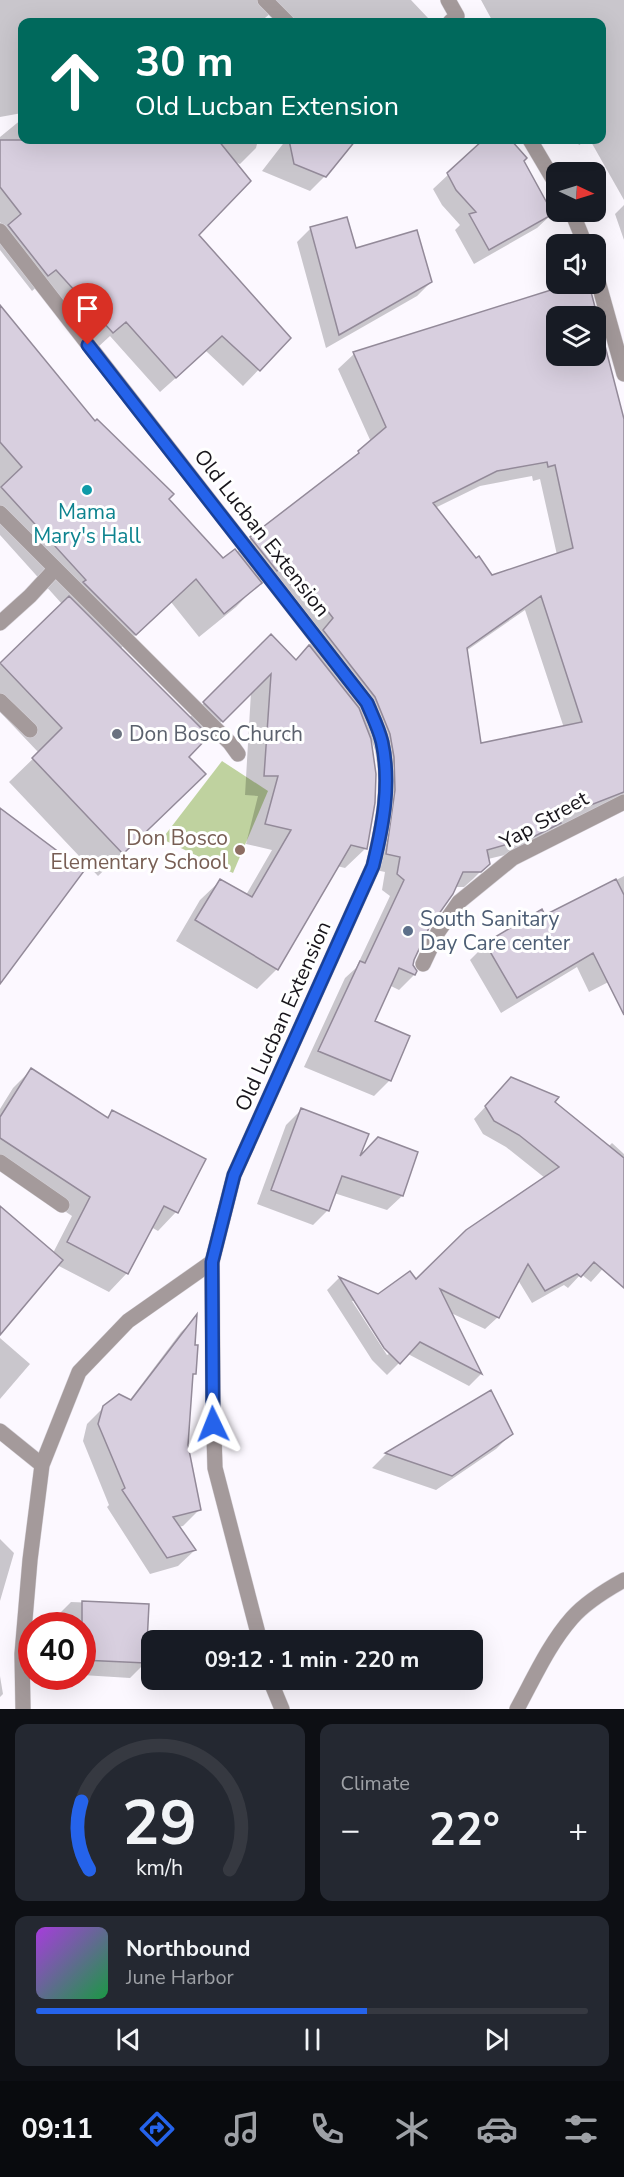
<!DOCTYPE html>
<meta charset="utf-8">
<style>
body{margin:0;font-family:"Nunito Sans",sans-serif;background:#242831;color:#f1f3f6;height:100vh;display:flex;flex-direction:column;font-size:22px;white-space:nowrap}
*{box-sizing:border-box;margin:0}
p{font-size:20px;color:#9ea1a6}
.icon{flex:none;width:33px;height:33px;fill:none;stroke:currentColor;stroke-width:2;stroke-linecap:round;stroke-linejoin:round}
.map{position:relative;height:1709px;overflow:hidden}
.details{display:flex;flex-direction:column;gap:15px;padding:15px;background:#0d0f14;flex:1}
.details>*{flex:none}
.hud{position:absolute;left:18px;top:18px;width:588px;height:126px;border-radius:12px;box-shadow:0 6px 24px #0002;background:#00695c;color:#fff;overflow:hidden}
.needle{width:39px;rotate:94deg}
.tools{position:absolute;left:546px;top:162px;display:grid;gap:12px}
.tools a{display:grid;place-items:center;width:60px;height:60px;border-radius:12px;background:#171b24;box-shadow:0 6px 24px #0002;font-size:30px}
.speed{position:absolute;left:18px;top:1612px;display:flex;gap:12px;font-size:30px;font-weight:700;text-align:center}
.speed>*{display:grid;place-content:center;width:78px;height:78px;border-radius:50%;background:#171b24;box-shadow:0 6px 24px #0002;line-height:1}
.speed .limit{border:9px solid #d22;background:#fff;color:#111}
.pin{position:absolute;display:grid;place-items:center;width:51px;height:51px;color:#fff;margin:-62px -26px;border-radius:50% 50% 50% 0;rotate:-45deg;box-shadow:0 0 6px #0007}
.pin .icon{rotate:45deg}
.me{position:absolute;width:66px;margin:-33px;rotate:358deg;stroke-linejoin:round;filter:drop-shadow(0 0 4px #0008)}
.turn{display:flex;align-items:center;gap:21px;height:126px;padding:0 18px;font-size:27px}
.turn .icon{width:78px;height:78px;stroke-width:2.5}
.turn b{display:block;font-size:42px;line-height:51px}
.big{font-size:45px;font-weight:700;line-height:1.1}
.details .tile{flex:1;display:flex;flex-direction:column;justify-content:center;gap:9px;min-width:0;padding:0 21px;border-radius:12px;background:#242831}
.details .dial{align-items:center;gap:0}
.dial svg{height:156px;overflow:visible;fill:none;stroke:#363941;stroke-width:7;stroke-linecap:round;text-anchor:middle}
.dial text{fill:#f1f3f6;stroke:none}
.song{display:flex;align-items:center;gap:18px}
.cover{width:72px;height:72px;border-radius:9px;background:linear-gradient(135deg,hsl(280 70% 55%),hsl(140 70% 35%))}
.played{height:6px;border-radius:3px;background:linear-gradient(90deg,#2563eb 60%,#363941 60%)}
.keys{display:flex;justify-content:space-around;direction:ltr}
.heat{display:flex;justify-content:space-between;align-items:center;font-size:33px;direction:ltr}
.details .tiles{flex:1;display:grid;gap:15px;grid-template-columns:1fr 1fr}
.tile:last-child{grid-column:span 2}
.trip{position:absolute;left:141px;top:1630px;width:342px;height:60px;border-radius:12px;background:#171b24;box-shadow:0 6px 24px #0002;font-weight:700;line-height:60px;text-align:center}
.tab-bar{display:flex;height:96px;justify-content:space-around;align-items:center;background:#090b0e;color:#9ea1a6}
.tab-bar .icon{width:42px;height:42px}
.tab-bar .current{color:#2563eb}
.tab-bar b{font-size:27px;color:#f1f3f6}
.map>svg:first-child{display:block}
.green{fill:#bfd29f}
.shadow{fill:#0003;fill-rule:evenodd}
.building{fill:#d8cfdf;stroke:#938a99;stroke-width:1.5;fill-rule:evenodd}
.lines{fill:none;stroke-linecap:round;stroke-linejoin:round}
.service-casing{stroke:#d8d4db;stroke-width:16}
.minor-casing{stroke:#d8d4db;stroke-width:16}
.tertiary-casing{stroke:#d8d4db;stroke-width:16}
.service{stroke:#a49a9b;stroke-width:15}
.minor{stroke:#a49a9b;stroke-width:15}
.tertiary{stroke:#a49a9b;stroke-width:15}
.route-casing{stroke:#184099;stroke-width:15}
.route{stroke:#2563eb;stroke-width:10}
.culture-dot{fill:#0f9aa8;stroke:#fff;stroke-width:2}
.worship-dot{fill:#6b7280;stroke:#fff;stroke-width:2}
.education-dot{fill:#8d6e63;stroke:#fff;stroke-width:2}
.service-dot{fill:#5c6f8a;stroke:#fff;stroke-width:2}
.labels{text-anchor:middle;stroke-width:6;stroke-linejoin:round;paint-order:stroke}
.culture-label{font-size:21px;fill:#0d838f;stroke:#fff}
.street-label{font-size:21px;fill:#18151b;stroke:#fff}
.worship-label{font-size:21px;fill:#5b616d;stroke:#fff;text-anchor:start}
.education-label{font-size:21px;fill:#785e54;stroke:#fff;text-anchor:end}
.service-label{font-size:21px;fill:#4e5e75;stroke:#fff;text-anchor:start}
</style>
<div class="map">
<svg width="624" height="1709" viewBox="0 0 624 1709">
<rect width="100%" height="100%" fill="#fcf8ff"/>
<path class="green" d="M 222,761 L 268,791 L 233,873 L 162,839 Z"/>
<path class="shadow" d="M 0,0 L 411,0 L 428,18 L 424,22 L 289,22 L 276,9 L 260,22 L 22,22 L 22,113 L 0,117 Z
M 481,0 L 624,0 L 624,200 L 590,140 L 602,140 L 602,22 L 493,22 Z
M 22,119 L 22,140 L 258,140 L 256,148 L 240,164 L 233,161 L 197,235 L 289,338 L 243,386 L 206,351 L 160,392 L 110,336 L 97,348 L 40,284 L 32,291 L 0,250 L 0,234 L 5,229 L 0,222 L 0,137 Z
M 286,140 L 354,140 L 325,176 L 310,191 L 262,171 Z
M 485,140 L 509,140 L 525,158 L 522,161 L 552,214 L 537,228 L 474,264 L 455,230 L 460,225 L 442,205 L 433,189 Z
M 576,140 L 588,140 L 579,145 Z
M 624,205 L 624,240 L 615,214 Z
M 311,228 L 355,250 L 431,282 L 417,296 L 326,348 L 297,242 Z
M 575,284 L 586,284 L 595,316 L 556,316 L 556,356 L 596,356 L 596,319 L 624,425 L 624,804 L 554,828 L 544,838 L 517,852 L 488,859 L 489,863 L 473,879 L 464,887 L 455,887 L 428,927 L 413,959 L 412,966 L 415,971 L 414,975 L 399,990 L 389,985 L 373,1022 L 408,1036 L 390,1080 L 374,1096 L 304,1067 L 345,978 L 356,968 L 390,896 L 382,890 L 385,872 L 371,869 L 381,789 L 375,750 L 371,739 L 366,848 L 345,868 L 337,866 L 277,969 L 257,989 L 176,941 L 200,900 L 221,880 L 246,895 L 272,850 L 246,844 L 258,796 L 245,795 L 251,692 L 187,757 L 180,798 L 98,876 L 9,782 L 39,753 L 0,712 L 0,664 L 62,604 L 0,535 L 0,307 L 95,423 L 223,560 L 236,553 L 251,538 L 348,464 L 371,442 L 338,369 L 354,354 ZM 532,476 L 533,481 L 540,479 L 557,555 L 492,577 L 435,508 L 480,486 ZM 273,575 L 318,635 L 295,661 L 271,636 L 189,718 L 120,649 L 171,602 L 199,637 L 236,607 L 259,583 L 261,585 ZM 525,610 L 564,728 L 480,745 L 466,651 Z
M 624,876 L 624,974 L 589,992 L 577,967 L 501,1013 L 470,960 L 486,944 L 545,917 Z
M 31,1070 L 106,1118 L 112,1112 L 204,1160 L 176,1212 L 158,1231 L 151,1227 L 127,1273 L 109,1292 L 57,1265 L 0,1333 L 0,1208 L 53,1253 L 72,1216 L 0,1168 L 0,1109 L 13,1088 Z
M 499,1092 L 553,1103 L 608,1147 L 612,1143 L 624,1154 L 624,1245 L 591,1282 L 581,1274 L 568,1288 L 564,1285 L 532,1303 L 518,1280 L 498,1317 L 485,1329 L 449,1312 L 481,1374 L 469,1386 L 408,1354 L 387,1375 L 372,1360 L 327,1290 L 339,1278 L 378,1296 L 415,1281 L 545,1178 L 506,1147 L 483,1134 L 474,1119 ZM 352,1301 L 356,1301 L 389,1354 L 387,1355 Z
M 301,1110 L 357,1160 L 402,1196 L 387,1210 L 334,1193 L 328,1210 L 313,1225 L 257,1204 L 286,1125 Z
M 196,1318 L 194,1346 L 195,1373 L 191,1377 L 187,1445 L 200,1509 L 183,1526 L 178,1527 L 195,1550 L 178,1566 L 150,1574 L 107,1507 L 109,1505 L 83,1441 L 87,1424 L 104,1407 L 129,1401 L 181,1332 Z
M 0,1338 L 30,1364 L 0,1399 Z
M 490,1392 L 511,1434 L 496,1449 L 436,1490 L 372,1468 L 386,1454 Z
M 0,1539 L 14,1553 L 0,1601 Z
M 71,1602 L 147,1605 L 145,1663 L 130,1678 L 82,1675 L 82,1626 L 56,1626 L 56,1617 Z
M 0,1676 L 3,1694 L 0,1697 Z"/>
<path class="building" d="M 0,140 L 218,140 L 251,181 L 199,235 L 291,338 L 260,371 L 222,336 L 176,378 L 126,322 L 113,333 L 56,270 L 48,276 L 8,225 L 21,214 L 0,187 Z
M 289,140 L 356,140 L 326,177 L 294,164 Z
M 483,140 L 511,140 L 527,158 L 524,161 L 553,214 L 489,250 L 469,214 L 476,212 L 456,190 L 447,173 Z
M 347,217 L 356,248 L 417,230 L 432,282 L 339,335 L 310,227 Z
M 570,284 L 589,284 L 624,419 L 624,792 L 560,817 L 561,823 L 533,837 L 487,850 L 490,864 L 481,872 L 463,872 L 453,894 L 429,928 L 414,960 L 413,965 L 417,971 L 415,975 L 399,968 L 375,1021 L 410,1036 L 391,1081 L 318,1051 L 360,961 L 365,963 L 404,880 L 397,874 L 400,857 L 386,854 L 395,790 L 394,757 L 390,734 L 375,697 L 323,630 L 333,618 L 289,561 L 277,571 L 250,537 L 359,453 L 358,451 L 386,427 L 353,352 ZM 556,316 L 596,316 L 596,356 L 556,356 ZM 547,462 L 548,467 L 555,465 L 573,548 L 492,575 L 479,556 L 476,558 L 433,503 L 497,471 ZM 541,596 L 582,722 L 481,743 L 467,648 Z
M 0,305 L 95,421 L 97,419 L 174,494 L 169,499 L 223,558 L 235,549 L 262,583 L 224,614 L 196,579 L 136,635 L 83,582 L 86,580 L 1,487 L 22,467 L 0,442 Z
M 69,596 L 209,736 L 189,757 L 206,774 L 123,854 L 32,758 L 62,728 L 0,663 Z
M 271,634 L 296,660 L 309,645 L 359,708 L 371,739 L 376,774 L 375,803 L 367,849 L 351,845 L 278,970 L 195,920 L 220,879 L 252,897 L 291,830 L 265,824 L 278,776 L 264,776 L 271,674 L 223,722 L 203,702 Z
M 0,808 L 84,871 L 0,984 Z
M 616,879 L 624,895 L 624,1015 L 593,953 L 517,998 L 485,943 L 542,909 L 545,915 Z
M 31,1068 L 108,1118 L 112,1110 L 206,1159 L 178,1213 L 164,1206 L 128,1274 L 67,1242 L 90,1197 L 0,1138 L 0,1117 Z
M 511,1077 L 559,1097 L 555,1102 L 624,1158 L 624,1288 L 594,1262 L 581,1277 L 577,1274 L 545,1291 L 528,1264 L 499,1318 L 440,1289 L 482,1374 L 420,1342 L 400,1364 L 384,1348 L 339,1277 L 378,1294 L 410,1271 L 416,1279 L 466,1230 L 559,1167 L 519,1135 L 494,1121 L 485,1106 Z
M 301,1108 L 369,1134 L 360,1156 L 378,1137 L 418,1152 L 403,1196 L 342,1176 L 329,1211 L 271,1190 Z
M 0,1206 L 63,1260 L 0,1335 Z
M 197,1314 L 195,1345 L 198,1345 L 196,1374 L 193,1374 L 188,1445 L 201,1510 L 173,1517 L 196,1550 L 167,1558 L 122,1490 L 125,1488 L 98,1424 L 103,1406 L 119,1394 L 131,1400 Z
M 491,1390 L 513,1434 L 452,1476 L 385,1453 Z
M 82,1601 L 149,1604 L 146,1663 L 82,1660 Z"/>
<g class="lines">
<g class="service-casing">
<path id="service" d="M 0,513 L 230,743 L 238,754
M 0,623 L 30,596 L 55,569
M 0,701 L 30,730"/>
</g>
<g class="minor-casing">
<path id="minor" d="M 530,140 L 556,184
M 572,212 L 585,244
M 596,274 L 624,374
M 423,964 L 438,932 L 459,902 L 513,858 L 624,802
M 0,1162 L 62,1205
M 0,1431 L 42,1465
M 23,1709 L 22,1654 L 30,1560 L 42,1465 L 79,1372 L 128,1321 L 212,1262"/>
</g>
<g class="tertiary-casing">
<path id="tertiary" d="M 265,0 L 287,22
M 448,0 L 457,16 L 450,22
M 0,231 L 367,703 C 372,715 379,728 382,742 C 391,784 383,825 373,866 L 234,1175 L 212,1262 L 213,1402 L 215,1468 L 260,1641
M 270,1680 L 282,1709
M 517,1709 C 534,1678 549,1644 572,1618 C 586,1602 606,1590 624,1580"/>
</g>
<use href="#service" class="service"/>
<use href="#minor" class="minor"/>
<use href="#tertiary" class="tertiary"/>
</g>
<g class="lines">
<g class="route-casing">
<path id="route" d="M 88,345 L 367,703 C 372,715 379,729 382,742 C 391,784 383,825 373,866 L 234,1175 L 212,1262 L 213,1424"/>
</g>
<use href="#route" class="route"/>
</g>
<circle class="culture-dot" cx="87" cy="490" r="6"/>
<circle class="worship-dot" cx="117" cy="734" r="6"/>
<circle class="education-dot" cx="240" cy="850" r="6"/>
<circle class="service-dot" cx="408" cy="931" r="6"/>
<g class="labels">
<g class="culture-label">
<text x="87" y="519">Mama<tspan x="87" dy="24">Mary's Hall</tspan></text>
</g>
<g class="street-label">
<text transform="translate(262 533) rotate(52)" y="7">Old Lucban Extension</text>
<text transform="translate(544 820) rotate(-29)" y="7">Yap Street</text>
<text transform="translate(283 1016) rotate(-66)" y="7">Old Lucban Extension</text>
</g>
<g class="worship-label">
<text x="129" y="741">Don Bosco Church</text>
</g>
<g class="education-label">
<text x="228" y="845">Don Bosco<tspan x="228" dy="24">Elementary School</tspan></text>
</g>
<g class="service-label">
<text x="420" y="926">South Sanitary<tspan x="420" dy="24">Day Care center</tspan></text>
</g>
</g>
</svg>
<div class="tools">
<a><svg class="needle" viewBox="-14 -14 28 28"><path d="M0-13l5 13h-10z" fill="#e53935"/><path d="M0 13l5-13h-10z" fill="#9ea1a6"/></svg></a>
<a><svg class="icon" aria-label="sound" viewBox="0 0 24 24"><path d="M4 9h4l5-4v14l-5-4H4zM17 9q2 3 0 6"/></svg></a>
<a><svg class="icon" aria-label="layers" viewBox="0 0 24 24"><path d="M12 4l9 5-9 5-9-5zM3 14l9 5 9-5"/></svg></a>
</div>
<div class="speed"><div class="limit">40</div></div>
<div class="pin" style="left:88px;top:345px;background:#d93025"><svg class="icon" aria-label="arrive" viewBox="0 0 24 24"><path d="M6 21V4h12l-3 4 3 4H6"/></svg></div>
<svg class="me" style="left:213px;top:1424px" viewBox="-20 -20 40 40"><path d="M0-17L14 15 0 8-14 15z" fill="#2563eb" stroke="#fff" stroke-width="4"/></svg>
<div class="trip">09:12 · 1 min · 220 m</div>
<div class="hud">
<div class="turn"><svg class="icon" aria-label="ahead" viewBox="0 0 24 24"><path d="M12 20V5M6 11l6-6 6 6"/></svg><div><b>30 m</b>Old Lucban Extension</div></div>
</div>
</div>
<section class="details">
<div class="tiles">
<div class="tile dial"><svg viewBox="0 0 100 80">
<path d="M14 69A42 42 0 1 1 86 69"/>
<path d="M14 69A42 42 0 0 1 10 34" stroke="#2563eb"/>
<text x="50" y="56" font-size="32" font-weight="700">29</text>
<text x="50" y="72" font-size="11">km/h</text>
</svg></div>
<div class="tile"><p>Climate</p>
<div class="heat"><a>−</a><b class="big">22°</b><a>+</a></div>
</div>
<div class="tile">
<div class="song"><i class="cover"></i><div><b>Northbound</b><p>June Harbor</p></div></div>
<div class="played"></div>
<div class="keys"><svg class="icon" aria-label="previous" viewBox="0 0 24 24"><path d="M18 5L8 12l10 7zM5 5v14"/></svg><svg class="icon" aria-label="pause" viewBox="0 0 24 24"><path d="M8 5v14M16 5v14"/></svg><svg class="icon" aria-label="next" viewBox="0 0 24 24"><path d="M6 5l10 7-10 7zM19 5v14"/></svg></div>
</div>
</div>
</section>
<nav class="tab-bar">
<b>09:11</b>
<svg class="icon current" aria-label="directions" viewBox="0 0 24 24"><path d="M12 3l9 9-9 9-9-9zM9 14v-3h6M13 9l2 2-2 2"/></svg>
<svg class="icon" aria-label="music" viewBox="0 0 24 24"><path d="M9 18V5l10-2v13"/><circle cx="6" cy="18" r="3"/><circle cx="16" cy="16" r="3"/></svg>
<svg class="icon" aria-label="phone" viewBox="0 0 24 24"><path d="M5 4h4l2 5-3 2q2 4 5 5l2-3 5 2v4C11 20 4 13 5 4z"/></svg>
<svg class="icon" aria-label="climate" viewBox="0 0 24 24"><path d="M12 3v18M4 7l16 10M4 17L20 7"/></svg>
<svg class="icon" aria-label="car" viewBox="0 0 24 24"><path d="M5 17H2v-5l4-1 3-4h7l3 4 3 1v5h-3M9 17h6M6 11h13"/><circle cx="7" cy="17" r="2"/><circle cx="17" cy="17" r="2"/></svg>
<svg class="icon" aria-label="filters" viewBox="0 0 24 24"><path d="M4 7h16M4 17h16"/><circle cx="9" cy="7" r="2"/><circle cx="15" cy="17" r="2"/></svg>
</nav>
